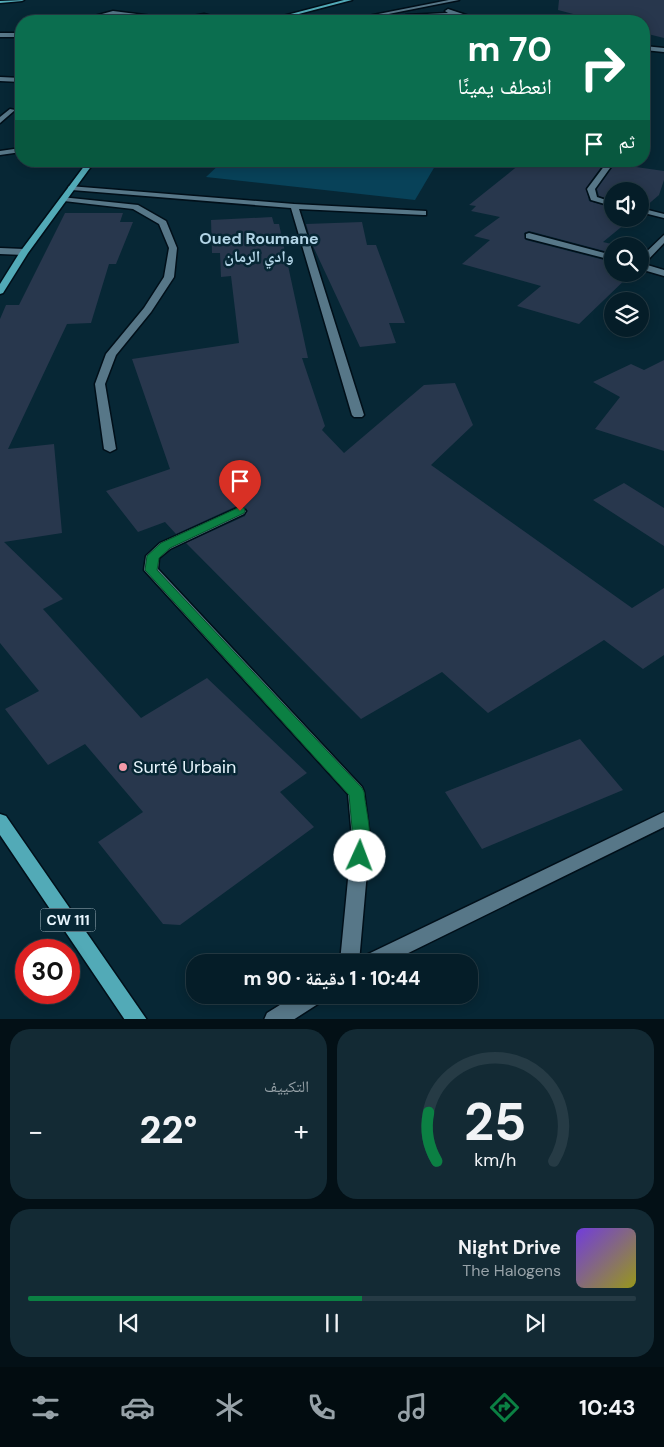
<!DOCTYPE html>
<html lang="ar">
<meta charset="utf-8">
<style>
body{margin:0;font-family:"DM Sans","Noto Naskh Arabic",sans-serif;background:#132a34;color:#f1f3f6;direction:rtl;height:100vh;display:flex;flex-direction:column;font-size:19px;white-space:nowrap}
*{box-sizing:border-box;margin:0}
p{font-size:16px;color:#97a2a8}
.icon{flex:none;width:28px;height:28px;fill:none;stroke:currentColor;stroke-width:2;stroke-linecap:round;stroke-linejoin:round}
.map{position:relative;height:1019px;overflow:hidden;direction:ltr}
.panel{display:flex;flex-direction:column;gap:10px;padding:10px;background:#031016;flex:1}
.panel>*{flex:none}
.top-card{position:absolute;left:15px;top:15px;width:635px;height:152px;border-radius:20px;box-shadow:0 2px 12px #0003,0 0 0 1px #263b45;direction:rtl;background:#0b6e4f;color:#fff;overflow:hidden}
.buttons{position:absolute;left:604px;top:182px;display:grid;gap:10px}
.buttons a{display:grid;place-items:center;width:45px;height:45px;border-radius:50%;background:#051d28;box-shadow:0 2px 12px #0003,0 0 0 1px #263b45;font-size:25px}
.speed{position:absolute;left:15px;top:939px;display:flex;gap:10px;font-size:25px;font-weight:700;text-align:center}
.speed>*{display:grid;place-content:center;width:65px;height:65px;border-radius:50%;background:#051d28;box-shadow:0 2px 12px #0003,0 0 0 1px #263b45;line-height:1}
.speed .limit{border:8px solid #d22;background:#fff;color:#111}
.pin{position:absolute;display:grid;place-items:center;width:42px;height:42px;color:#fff;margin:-51px -21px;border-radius:50% 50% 50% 0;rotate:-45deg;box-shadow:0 0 5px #0007}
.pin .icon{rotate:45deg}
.me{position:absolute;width:55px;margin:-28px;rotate:2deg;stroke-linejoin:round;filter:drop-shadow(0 0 4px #0008)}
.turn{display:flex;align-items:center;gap:18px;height:105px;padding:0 15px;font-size:22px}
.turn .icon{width:65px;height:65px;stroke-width:2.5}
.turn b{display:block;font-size:35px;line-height:42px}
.then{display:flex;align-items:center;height:48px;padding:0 15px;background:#0003;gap:10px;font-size:19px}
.big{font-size:38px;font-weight:800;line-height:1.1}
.panel .tile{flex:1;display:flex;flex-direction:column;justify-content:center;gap:8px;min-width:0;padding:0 18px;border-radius:20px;background:#132a34}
.panel .dial{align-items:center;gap:0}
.dial svg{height:130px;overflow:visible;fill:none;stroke:#263b45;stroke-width:7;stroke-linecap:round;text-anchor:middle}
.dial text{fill:#f1f3f6;stroke:none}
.song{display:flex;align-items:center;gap:15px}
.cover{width:60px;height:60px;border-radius:8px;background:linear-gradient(135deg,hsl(260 70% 55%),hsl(60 70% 35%))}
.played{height:5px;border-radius:2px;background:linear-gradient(90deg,#0b8043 55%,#263b45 55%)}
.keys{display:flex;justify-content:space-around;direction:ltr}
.heat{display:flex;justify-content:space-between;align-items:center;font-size:28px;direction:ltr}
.panel .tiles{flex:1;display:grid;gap:10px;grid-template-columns:1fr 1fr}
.tile:last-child{grid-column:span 2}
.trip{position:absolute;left:186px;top:954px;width:292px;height:50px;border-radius:20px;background:#051d28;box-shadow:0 2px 12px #0003,0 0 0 1px #263b45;font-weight:800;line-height:50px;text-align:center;direction:rtl}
.dock{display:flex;height:80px;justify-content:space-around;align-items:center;background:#020c10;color:#97a2a8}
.dock .icon{width:35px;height:35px}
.dock .current{color:#0b8043}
.dock b{font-size:22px;color:#f1f3f6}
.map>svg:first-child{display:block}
.green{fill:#084259}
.building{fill:#28374d}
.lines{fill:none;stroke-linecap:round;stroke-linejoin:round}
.minor-casing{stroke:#000f19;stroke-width:3}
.major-casing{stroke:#000f19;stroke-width:3}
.minor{fill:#577788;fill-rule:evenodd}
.major{fill:#52aab7;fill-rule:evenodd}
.route{fill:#0b8043;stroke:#07532c}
.poi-dot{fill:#f39aa9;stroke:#072735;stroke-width:2}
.labels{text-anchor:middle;stroke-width:5;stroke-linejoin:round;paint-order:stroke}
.shield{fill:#072735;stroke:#a4b7c1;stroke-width:1}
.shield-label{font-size:14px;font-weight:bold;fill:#e8f5fd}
.far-district-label{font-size:16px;font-weight:bold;fill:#b2d4e6;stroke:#072735}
.near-poi-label{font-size:18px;fill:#e8f5fd;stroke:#072735;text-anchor:start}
</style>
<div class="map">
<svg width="664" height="1020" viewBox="0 0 664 1020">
<rect width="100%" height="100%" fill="#072735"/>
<path class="green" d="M 223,161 L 438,161 L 415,200 L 206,177 Z"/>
<path class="building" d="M 559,0 L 664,0 L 664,38 L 644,33 L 644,21 L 600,21 L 558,10 Z
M 524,161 L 604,163 L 586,188 L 589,201 L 612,208 L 612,219 L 631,219 L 603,242 L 620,246 L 612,246 L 612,253 L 529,231 L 524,233 L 526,240 L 612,262 L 612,274 L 631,274 L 579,324 L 517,306 L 541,286 L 462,264 L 490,240 L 474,236 L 500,217 L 471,211 L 476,206 L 469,205 Z
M 615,164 L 664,171 L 664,180 L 659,195 L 645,207 L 640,206 L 640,191 L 612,191 L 612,200 L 599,196 L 597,189 Z
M 65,213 L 123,213 L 120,222 L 133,222 L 116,264 L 109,264 L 91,323 L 67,324 L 8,449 L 54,444 L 62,533 L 4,542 L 63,599 L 43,609 L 141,718 L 207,678 L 307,773 L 280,792 L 314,827 L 180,925 L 163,924 L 98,842 L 143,812 L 85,744 L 48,765 L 5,709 L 39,691 L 0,643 L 0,319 L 6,305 L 19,305 Z
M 272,217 L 274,224 L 279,224 L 308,358 L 302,358 L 325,426 L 322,430 L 344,453 L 424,385 L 455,383 L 473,425 L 431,465 L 632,608 L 664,588 L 664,655 L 643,669 L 604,640 L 488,713 L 442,672 L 361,719 L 186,543 L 245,516 L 247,509 L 239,505 L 176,534 L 165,522 L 138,532 L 106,491 L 170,469 L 132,359 L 239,343 L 231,276 L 221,277 L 220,253 L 212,253 L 211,220 Z
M 362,222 L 367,245 L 376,245 L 405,323 L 389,323 L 396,343 L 360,347 L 312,244 L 306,224 Z
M 664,360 L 664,451 L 595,429 L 620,397 L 593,382 L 631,364 L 644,370 Z
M 624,483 L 664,508 L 664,546 L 593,500 Z
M 580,739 L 623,790 L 482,849 L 445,792 Z"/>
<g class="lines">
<g class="minor-casing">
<path id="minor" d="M 449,0 L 459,0 L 353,21 L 343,21 Z
M 448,9 L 484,21 L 476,21 L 457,15 L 409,17 L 406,15 L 448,13 L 445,11 Z
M 113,11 L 176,19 L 204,14 L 232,21 L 204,18 L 183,21 L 166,21 L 113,15 L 85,21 L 76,21 Z
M 0,33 L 21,33 L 21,37 L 0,37 Z
M 644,46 L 664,48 L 664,52 L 644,50 Z
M 0,77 L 21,78 L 21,82 L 0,81 Z
M 10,109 L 15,110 L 0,123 L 0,117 Z
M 21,148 L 21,152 L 0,155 L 0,151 Z
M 444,161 L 452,161 L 452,162 L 448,164 Z
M 608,161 L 615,161 L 595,189 L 597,197 L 612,202 L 612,206 L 591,200 L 587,189 Z
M 69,186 L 294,204 L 426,211 L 426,215 L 423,215 L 299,209 L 364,415 L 362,417 L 354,417 L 352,415 L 291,208 L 72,190 L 68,188 Z
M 61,197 L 138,205 L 166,221 L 177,248 L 174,277 L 151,312 L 116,355 L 105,384 L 116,449 L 110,452 L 104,449 L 95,384 L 106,354 L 144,308 L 164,277 L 169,248 L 159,224 L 133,209 L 64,201 L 61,201 Z
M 640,208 L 664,214 L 664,218 L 640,212 Z
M 529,233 L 612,255 L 612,260 L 526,238 L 526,234 Z
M 664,235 L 664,243 L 644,264 L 664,270 L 664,276 L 640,269 L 640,258 Z
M 0,248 L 24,249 L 28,252 L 24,255 L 0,254 Z
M 240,507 L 246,511 L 244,514 L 170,549 L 159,558 L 158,569 L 362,787 L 364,792 L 370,838 L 359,962 L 340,962 L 352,838 L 348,794 L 144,570 L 146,556 L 160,543 Z
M 664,812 L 664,827 L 390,962 L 362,962 L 364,956 Z
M 296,995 L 324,995 L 321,1002 L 293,1020 L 264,1020 L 267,1013 Z"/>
</g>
<g class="major-casing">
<path id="major" d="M 24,0 L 22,1 L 0,3 L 0,1 Z
M 344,0 L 352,0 L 272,21 L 264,21 Z
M 88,161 L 95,161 L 28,253 L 3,293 L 0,294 L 0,284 L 20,252 Z
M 0,814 L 6,816 L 147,1020 L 125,1020 L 0,835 Z"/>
</g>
<use href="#minor" class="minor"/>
<use href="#major" class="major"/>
</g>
<path class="route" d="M 240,507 L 244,508 L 245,511 L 244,513 L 170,548 L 159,558 L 157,570 L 362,788 L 364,792 C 366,813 375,841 365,861 L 360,863 L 354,861 L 352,856 L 353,838 L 349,795 L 145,570 L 147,556 L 161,543 Z"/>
<circle class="poi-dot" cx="123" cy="767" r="5"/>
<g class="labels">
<rect class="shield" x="40.5" y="908.5" width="55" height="23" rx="4"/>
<g class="shield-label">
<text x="68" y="925">CW 111</text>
</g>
<g class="far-district-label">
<text x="259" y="244">Oued Roumane<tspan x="259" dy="18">وادي الرمان</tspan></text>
</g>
<g class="near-poi-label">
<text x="133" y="773">Surté Urbain</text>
</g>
</g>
</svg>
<div class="buttons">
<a><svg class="icon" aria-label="sound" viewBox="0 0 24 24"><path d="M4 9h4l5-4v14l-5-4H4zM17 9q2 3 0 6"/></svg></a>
<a><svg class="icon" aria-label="search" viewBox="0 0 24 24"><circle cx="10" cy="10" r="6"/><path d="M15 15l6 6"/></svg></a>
<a><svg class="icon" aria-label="layers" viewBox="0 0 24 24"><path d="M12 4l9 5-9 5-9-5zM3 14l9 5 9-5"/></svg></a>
</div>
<div class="speed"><div class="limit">30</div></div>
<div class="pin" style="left:240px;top:511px;background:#d93025"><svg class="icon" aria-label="arrive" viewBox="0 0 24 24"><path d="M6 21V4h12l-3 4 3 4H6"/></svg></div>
<svg class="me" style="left:360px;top:856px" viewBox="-20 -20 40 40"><circle r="19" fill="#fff"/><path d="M0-13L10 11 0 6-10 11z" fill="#0b8043"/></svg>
<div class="trip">10:44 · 1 دقيقة · 90 m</div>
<div class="top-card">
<div class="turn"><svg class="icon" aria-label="right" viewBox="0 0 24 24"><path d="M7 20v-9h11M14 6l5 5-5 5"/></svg><div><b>70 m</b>انعطف يمينًا</div></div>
<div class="then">ثم<svg class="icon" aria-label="arrive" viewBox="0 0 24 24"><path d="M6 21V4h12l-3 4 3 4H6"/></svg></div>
</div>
</div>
<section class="panel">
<div class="tiles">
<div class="tile dial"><svg viewBox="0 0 100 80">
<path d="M14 69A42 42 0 1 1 86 69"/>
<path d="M14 69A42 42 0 0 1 9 39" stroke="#0b8043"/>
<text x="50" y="56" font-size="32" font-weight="700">25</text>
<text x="50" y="72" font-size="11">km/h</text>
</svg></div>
<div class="tile"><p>التكييف</p>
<div class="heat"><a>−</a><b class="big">22°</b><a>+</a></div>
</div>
<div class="tile">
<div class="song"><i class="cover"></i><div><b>Night Drive</b><p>The Halogens</p></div></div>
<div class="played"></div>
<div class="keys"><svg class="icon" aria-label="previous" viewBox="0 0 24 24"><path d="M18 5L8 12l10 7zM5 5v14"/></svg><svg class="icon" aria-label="pause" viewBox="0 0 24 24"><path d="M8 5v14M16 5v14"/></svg><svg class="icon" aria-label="next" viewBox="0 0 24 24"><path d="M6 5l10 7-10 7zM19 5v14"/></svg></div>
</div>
</div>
</section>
<nav class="dock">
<b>10:43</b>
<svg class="icon current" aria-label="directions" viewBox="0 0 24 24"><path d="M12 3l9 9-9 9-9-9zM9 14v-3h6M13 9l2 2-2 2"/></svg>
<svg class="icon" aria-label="music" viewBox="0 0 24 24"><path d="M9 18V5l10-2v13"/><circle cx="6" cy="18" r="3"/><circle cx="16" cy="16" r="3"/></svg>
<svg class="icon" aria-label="phone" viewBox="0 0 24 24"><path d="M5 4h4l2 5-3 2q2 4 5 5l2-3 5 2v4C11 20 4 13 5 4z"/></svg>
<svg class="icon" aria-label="climate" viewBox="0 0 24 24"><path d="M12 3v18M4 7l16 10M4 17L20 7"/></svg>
<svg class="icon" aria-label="car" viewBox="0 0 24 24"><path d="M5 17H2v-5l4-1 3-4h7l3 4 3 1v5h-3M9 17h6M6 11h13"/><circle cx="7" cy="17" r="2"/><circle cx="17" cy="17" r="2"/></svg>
<svg class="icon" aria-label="filters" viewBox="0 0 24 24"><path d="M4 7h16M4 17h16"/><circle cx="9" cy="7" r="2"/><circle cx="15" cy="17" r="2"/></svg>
</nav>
